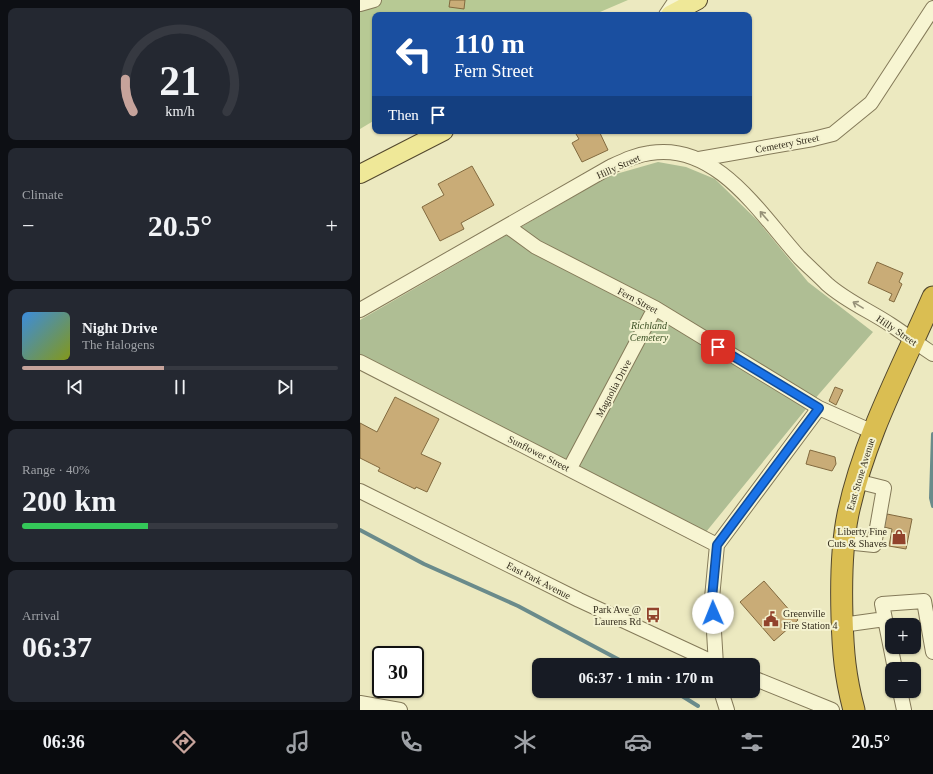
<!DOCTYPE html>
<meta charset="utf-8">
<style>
body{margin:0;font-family:Georgia,serif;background:#242831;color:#f1f3f6;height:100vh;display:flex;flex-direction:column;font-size:15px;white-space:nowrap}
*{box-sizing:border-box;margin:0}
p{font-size:13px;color:#9ea1a6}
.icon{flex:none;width:22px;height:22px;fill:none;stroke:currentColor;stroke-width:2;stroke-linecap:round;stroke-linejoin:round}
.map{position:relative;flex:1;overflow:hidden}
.details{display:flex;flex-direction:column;gap:8px;padding:8px;background:#0d0f14;width:360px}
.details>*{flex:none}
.top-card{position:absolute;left:12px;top:12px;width:380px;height:122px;border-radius:8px;box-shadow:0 1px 3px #0004;background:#1a4fa0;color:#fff;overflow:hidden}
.buttons{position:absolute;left:525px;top:618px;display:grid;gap:8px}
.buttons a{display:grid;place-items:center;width:36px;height:36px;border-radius:8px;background:#171b24;box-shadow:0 1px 3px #0004;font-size:20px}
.speed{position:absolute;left:12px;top:646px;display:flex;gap:8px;font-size:20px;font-weight:700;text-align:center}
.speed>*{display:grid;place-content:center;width:52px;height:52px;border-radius:50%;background:#171b24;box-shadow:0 1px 3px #0004;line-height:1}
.speed .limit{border:2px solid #111;border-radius:6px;background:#fff;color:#111}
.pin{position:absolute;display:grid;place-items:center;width:34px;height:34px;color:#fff;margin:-17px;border-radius:8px;box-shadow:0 2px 6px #0006}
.me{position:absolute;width:44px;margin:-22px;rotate:359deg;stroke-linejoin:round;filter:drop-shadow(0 0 3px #0008)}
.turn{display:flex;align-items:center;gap:14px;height:84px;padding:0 16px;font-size:18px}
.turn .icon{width:52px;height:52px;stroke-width:2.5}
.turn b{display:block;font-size:28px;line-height:34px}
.then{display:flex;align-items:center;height:38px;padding:0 16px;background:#0003;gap:8px;font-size:15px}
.big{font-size:30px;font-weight:700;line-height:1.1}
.details .tile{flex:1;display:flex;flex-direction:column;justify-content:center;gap:6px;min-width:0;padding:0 14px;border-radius:8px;background:#242831}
.details .dial{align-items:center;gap:0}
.dial svg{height:104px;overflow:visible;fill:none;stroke:#363941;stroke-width:7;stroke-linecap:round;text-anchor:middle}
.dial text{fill:#f1f3f6;stroke:none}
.song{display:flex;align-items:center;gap:12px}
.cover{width:48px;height:48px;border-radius:6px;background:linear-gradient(135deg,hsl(210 70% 55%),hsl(70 70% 35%))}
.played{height:4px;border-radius:2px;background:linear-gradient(90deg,#c6a39b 45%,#363941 45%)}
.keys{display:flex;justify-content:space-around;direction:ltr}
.heat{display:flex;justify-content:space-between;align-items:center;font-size:22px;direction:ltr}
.charge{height:6px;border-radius:3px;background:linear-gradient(90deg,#34c759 40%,#363941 0)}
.trip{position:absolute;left:172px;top:658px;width:228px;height:40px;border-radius:8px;background:#171b24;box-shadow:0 1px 3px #0004;font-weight:700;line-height:40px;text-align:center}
.menu{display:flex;height:64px;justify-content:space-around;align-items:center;background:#090b0e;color:#9ea1a6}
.menu .icon{width:28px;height:28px}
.menu .on{color:#c6a39b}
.menu b{font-size:18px;color:#f1f3f6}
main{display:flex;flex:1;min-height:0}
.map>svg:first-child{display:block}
.green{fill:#b7c994}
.cemetery{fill:#afbe94}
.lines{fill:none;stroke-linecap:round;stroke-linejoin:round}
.stream{stroke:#6a8b8b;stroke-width:4}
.building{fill:#c9ac77;stroke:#826a3f}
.minor-casing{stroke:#847a59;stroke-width:16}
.major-casing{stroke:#52472d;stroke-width:20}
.highway-casing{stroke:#52472d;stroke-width:23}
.minor{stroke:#f7f5d2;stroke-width:14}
.major{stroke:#efe898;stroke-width:18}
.highway{stroke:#dabe52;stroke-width:21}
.oneway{stroke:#969178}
.route-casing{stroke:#114b97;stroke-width:10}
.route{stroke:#1a73e8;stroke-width:7}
.labels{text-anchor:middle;stroke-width:4;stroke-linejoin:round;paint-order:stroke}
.street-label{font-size:10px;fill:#342d1d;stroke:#f4f2cf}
.park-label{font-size:10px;font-style:italic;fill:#3a5024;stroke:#f4f2cf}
.poi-label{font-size:10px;fill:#342d1d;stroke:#f4f2cf;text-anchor:end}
</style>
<main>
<section class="details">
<div class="tile dial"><svg viewBox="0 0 100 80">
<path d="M14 69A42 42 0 1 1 86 69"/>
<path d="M14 69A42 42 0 0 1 8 44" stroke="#c6a39b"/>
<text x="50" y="56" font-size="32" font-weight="700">21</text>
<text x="50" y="72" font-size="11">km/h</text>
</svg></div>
<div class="tile"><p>Climate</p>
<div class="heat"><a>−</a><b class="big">20.5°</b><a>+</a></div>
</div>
<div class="tile">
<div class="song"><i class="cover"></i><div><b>Night Drive</b><p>The Halogens</p></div></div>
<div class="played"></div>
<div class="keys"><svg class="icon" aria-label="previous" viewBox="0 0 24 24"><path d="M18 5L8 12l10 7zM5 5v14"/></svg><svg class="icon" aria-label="pause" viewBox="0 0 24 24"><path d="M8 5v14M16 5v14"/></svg><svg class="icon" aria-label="next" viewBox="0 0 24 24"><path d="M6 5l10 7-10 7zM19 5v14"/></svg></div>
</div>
<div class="tile"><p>Range · 40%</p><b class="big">200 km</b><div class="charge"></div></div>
<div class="tile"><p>Arrival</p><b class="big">06:37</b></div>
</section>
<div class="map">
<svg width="573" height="710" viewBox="0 0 573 710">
<rect width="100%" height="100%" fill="#ece9c0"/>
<path class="green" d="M 0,0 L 268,0 L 233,15 L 15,15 L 15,120 L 0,129 Z"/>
<path class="cemetery" d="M 298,162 L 326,167 L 355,179 L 398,221 L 448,282 L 513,332 L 446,409 L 346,532 L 0,354 L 0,320 L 249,176 Z"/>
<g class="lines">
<path class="stream" d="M 573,434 L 571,498 L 573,506
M 0,530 L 64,564 L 158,606 L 269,665
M 314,691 L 338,706"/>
</g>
<path class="building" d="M 90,0 L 105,0 L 104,9 L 89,7 Z
M 222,131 L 229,131 L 230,133 L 239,131 L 248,150 L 222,162 L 212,143 L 219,139 L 216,134 Z
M 112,166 L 134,205 L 101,223 L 104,229 L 80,241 L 62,207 L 84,195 L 78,184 Z
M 517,262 L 543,273 L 539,282 L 542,284 L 534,302 L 529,300 L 532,294 L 508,283 Z
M 475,387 L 483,390 L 476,405 L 469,401 Z
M 35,397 L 79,419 L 61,454 L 81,463 L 67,492 L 56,487 L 55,489 L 18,471 L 20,468 L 0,458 L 0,423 L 17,432 Z
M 450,450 L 475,457 L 476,464 L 472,471 L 446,464 Z
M 527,514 L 552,519 L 546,549 L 529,546 L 532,529 L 524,527 Z
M 404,581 L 438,620 L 414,641 L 380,602 Z"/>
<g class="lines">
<g class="minor-casing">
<path id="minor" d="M 0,4 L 14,0
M 306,15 L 316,0
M 339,159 L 453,139 L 473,134 L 511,103 L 573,8
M 147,226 L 176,247 L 295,308 L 459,408 L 513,432
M 0,310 L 250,167 C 263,161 275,155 290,153 C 357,142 400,214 439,257 C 448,266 458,275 467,284 C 486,301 510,311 531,325 C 545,334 559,345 573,354
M 0,362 L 357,545
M 210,468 L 295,308
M 0,491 L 219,600 L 359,665
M 485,542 L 514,545 L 524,488 L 496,481
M 482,625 L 525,619
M 356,665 L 352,598 L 357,545 L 459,408
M 535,669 L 522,604 L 564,601 L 573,652
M 393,678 L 472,710
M 361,691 L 367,710
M 540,691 L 544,710
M 0,703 L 40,710"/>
</g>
<g class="major-casing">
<path id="major" d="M 310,15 L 338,0
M 0,174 L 84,131"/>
</g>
<g class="highway-casing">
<path id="highway" d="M 494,710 C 485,676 483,652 482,617 C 481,583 481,548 488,514 C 504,438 542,368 573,297"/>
</g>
<use href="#minor" class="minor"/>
<use href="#major" class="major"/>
<use href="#highway" class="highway"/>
</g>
<defs><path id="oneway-shaft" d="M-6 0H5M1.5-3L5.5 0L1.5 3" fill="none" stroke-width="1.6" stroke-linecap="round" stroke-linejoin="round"/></defs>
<g class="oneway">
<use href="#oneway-shaft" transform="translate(404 216) rotate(-131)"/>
<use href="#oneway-shaft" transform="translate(498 305) rotate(-149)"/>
</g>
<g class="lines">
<g class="route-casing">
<path id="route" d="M 353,613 L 352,598 L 357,545 L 459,408 L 358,347"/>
</g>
<use href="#route" class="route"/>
</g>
<defs>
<g id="shop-bare" transform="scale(1.2)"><path d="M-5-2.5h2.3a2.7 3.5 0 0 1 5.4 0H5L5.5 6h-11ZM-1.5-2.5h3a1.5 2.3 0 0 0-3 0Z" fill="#91422b" stroke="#f4f2cf" stroke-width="2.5" paint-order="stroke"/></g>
<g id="bus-bare" transform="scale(1.2)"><path d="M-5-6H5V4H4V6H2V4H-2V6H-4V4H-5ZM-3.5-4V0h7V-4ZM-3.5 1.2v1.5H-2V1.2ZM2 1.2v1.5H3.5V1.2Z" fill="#91422b" stroke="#f4f2cf" stroke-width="2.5" paint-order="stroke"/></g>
<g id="civic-bare" transform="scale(1.2)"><path d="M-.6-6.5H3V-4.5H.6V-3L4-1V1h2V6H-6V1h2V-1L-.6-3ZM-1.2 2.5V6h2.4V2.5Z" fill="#91422b" stroke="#f4f2cf" stroke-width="2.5" paint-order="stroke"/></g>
</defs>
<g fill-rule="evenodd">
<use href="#shop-bare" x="539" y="537"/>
<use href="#bus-bare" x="293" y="615"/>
<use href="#civic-bare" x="411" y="619"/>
</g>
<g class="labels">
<g class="street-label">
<text transform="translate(427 143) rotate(-11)" y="4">Cemetery Street</text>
<text transform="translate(258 166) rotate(-24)" y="4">Hilly Street</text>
<text transform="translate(278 300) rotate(28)" y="4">Fern Street</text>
<text transform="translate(537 330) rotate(34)" y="4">Hilly Street</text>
<text transform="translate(253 388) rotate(-62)" y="4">Magnolia Drive</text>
<text transform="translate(179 453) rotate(27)" y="4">Sunflower Street</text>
<text transform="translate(500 474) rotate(-73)" y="4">East Stone Avenue</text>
<text transform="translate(179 580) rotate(27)" y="4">East Park Avenue</text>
</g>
<g class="park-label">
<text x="289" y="329">Richland<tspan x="289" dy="12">Cemetery</tspan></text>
</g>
<g class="poi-label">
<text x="527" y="535">Liberty Fine<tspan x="527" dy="12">Cuts &amp; Shaves</tspan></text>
<text x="281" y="613">Park Ave @<tspan x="281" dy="12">Laurens Rd</tspan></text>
<text x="423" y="617" text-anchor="start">Greenville<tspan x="423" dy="12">Fire Station 4</tspan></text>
</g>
</g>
</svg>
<div class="buttons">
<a>+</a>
<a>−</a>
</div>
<div class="speed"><div class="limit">30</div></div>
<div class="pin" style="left:358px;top:347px;background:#d93025"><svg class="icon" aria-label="arrive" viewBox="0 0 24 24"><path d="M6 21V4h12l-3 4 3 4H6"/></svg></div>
<svg class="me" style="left:353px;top:613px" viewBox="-20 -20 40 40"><circle r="19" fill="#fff"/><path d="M0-13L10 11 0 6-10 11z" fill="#1a73e8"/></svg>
<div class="trip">06:37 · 1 min · 170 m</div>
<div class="top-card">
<div class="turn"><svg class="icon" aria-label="left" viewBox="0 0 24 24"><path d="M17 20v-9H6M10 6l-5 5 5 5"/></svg><div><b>110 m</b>Fern Street</div></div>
<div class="then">Then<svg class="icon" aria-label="arrive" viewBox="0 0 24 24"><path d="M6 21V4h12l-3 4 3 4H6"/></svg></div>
</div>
</div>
</main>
<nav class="menu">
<b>06:36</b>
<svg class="icon on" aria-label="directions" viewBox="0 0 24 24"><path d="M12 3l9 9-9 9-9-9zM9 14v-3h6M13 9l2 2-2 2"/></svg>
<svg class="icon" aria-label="music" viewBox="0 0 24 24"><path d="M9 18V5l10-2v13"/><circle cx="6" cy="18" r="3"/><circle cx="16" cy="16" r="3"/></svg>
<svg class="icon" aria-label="phone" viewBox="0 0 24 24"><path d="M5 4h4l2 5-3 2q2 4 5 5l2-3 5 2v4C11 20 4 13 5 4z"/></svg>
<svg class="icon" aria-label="climate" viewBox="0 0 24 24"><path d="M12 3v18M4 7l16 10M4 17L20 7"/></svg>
<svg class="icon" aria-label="car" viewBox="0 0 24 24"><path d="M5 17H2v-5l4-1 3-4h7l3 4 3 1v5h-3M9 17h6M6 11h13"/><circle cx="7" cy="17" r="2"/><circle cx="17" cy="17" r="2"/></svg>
<svg class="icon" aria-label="filters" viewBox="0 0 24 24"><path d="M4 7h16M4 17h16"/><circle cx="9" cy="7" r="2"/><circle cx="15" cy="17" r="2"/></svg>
<b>20.5°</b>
</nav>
